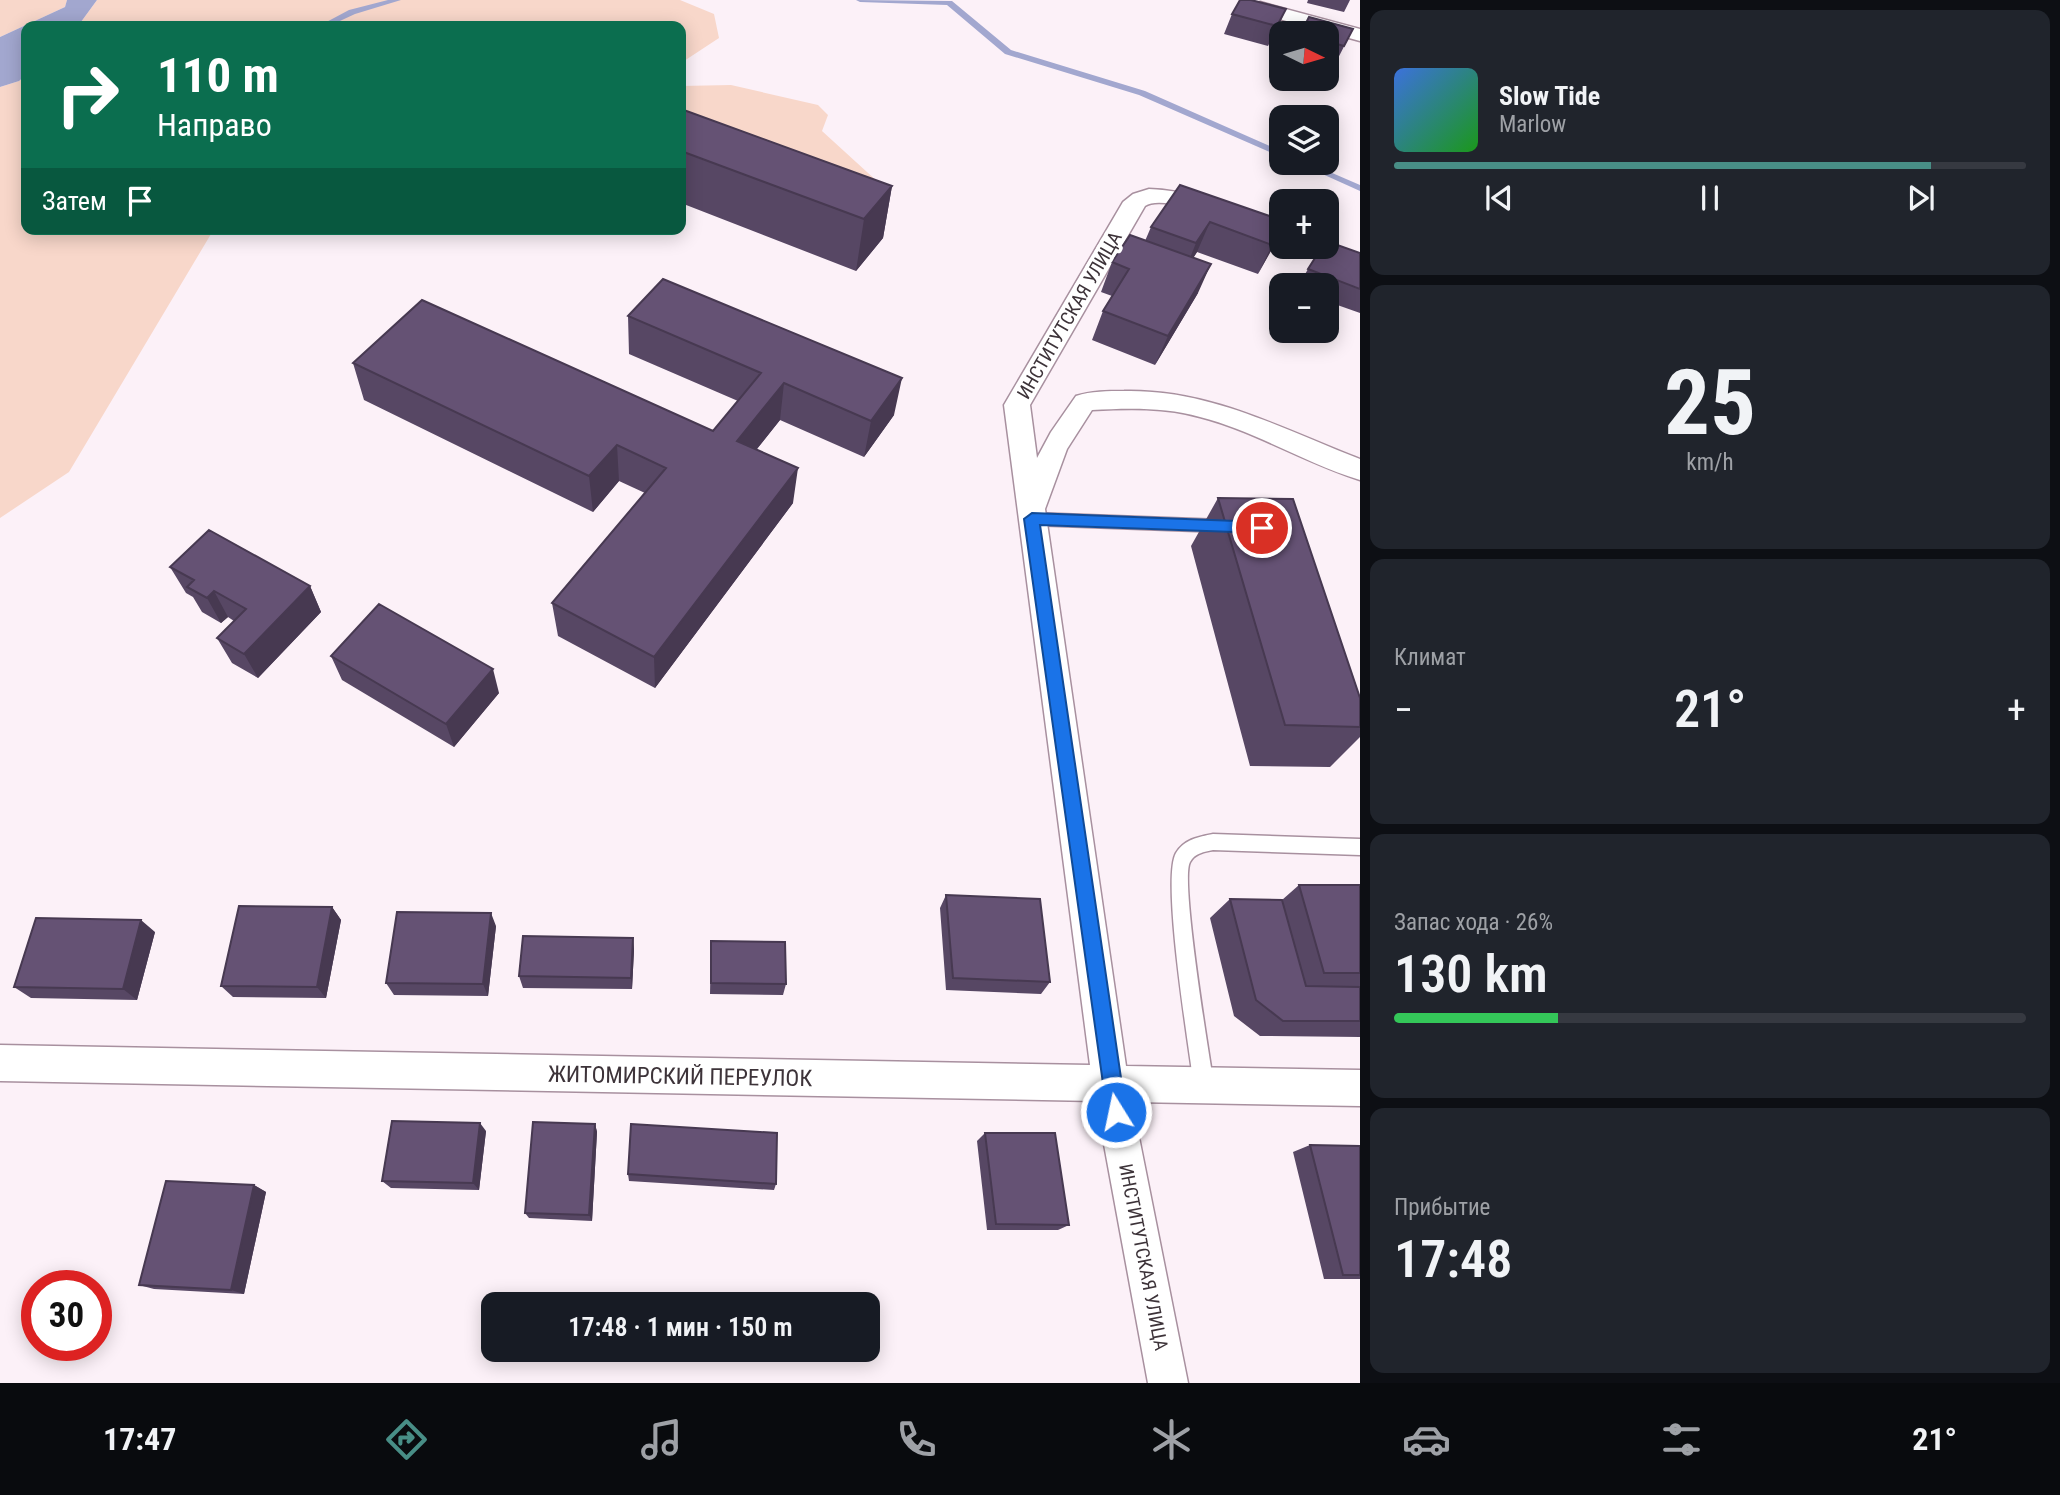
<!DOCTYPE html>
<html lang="ru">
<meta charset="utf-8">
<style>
body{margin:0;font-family:"Roboto Condensed",sans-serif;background:#20242c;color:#f1f3f6;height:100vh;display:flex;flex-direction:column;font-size:26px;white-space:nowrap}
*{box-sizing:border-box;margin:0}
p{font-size:23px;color:#9ea1a6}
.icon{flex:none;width:38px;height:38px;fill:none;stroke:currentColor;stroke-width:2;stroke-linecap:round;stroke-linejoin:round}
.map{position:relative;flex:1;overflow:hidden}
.sheet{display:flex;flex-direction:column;gap:10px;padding:10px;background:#0d0f14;width:700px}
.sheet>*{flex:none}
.hud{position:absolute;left:21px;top:21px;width:665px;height:214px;border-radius:14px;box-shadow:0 4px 18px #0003;background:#0b6e4f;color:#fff;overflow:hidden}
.needle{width:46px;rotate:95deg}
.tools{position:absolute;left:1269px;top:21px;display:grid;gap:14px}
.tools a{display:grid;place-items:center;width:70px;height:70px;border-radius:14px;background:#171b24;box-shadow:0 4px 18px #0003;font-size:35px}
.speed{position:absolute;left:21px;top:1270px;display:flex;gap:14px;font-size:35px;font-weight:700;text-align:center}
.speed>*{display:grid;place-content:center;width:91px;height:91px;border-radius:50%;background:#171b24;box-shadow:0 4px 18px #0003;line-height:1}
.speed .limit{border:10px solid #d22;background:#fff;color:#111}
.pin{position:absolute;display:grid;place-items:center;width:60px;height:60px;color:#fff;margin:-30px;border:4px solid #fff;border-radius:50%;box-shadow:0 2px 7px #0007}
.me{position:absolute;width:77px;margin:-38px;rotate:350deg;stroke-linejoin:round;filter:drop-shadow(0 0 5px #0008)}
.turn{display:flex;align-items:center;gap:24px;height:147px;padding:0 21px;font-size:32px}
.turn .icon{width:91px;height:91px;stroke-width:2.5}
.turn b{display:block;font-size:49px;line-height:60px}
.then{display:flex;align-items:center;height:66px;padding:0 21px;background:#0003;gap:14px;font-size:26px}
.big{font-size:52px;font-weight:600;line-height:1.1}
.sheet .tile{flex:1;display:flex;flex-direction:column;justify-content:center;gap:10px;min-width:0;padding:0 24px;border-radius:14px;background:#20242c}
.sheet .dial{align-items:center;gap:0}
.dial b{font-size:91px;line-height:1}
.song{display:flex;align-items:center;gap:21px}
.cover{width:84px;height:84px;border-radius:10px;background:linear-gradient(135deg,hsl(220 70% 55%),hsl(120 70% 35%))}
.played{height:7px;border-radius:4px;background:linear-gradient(90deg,#488e86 85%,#363941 85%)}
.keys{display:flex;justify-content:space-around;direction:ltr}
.heat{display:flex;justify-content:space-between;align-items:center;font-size:38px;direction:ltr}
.charge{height:10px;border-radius:5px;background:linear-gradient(90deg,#34c759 26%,#363941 0)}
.trip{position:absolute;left:481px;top:1292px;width:399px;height:70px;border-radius:14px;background:#171b24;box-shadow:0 4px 18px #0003;font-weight:600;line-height:70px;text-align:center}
.tabs{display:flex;height:112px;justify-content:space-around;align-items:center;background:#090b0e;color:#9ea1a6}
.tabs .icon{width:49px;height:49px}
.tabs .selected{color:#488e86}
.tabs b{font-size:32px;color:#f1f3f6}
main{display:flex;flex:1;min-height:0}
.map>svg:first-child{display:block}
.green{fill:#f8d7ca}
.water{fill:#a2a7cf}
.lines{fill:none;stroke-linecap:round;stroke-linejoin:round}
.stream{fill:#a2a7cf;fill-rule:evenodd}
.lane-casing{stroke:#a8909f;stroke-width:3}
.street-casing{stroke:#a8909f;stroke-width:3}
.lane{fill:#fff;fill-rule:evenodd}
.street{fill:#fff;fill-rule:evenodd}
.wall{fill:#574764}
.shaded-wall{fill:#473951}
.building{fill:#655274;stroke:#473951;stroke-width:2}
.route{fill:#1a73e8;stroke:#114b97;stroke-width:2}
.labels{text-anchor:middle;stroke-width:7;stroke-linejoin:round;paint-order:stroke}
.street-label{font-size:19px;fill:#3d3339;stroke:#fff}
.near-street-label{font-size:23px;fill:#3d3339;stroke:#fff}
</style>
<main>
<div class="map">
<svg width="1360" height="1383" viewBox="0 0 1360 1383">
<rect width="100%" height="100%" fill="#fcf1f8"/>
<path class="green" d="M 0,0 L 67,0 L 65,7 L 0,37 Z
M 97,0 L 680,0 L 714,14 L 719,38 L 681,63 L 681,26 L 78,26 Z
M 26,75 L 26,229 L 214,229 L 69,472 L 0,518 L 0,87 L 19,81 Z
M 731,85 L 818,105 L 828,115 L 822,131 L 890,193 L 856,185 L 814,157 L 681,132 L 681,86 Z"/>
<path class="water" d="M 67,0 L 97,0 L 78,26 L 26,26 L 26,75 L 19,81 L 0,87 L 0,37 L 65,7 Z"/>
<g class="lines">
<path class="stream" d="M 388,0 L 401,0 L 355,14 L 329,26 L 319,26 L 349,10 Z
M 856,0 L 952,1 L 1011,50 L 1145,91 L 1281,151 L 1281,157 L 1139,95 L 1005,54 L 947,5 L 860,2 Z
M 1298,163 L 1309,163 L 1360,185 L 1360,191 Z"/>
<g class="lane-casing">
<path id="lane" d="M 1032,513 L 1223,520 L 1230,526 L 1223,532 L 1032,525 L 1025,519 Z
M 1213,834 L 1360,839 L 1360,855 L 1213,850 C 1204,852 1195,853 1190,862 C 1180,880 1209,1054 1214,1086 L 1211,1093 L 1204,1096 L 1197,1093 L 1194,1086 C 1189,1047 1161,879 1176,853 C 1185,839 1198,837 1213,834 Z"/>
</g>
<g class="street-casing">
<path id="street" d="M 1260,2 L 1360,29 L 1360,41 L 1253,12 L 1251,8 Z
M 1149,189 C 1195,190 1239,212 1281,228 L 1281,243 C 1253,236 1169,190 1145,206 L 1030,405 L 1037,458 L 1051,432 L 1076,396 C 1091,391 1108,391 1124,391 C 1210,389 1282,429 1360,459 L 1360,480 C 1305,463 1255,431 1200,417 C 1165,407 1128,408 1092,410 L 1067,449 L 1045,509 L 1126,1066 L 1360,1070 L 1360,1106 L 1132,1102 L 1188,1383 L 1148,1383 L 1096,1101 L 0,1081 L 0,1045 L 1090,1065 L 1004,405 L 1123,202 L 1133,194 Z
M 1326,244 L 1360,256 L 1360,272 L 1304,252 L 1301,247 L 1326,247 Z"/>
</g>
<use href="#lane" class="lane"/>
<use href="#street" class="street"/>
</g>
<path class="wall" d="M 1308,0 L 1350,0 L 1344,12 L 1307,3 Z
M 1286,9 L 1268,46 L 1224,34 L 1232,14 Z
M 1353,29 L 1334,66 L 1326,64 L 1326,33 Z
M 681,109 L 892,186 L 883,238 L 856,271 L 681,203 Z
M 1180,185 L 1281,220 L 1281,232 L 1258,274 L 1197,252 L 1193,258 L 1198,293 L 1155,365 L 1092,340 L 1103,311 L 1112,296 L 1101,292 L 1112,262 L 1145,241 L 1151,227 Z
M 1360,253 L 1360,313 L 1326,301 L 1326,285 L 1299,285 L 1308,269 Z
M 628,316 L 894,415 L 864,457 L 780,420 L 757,449 L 793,503 L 655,688 L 558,636 L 552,603 L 645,493 L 619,481 L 593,512 L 364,400 L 353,363 L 713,431 L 738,401 L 629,354 Z
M 1218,498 L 1360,698 L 1360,737 L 1330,767 L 1250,766 L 1191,546 Z
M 170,567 L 310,586 L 321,612 L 258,678 L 232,663 L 217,638 L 234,621 L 228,617 L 221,623 L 202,612 L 193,597 L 186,593 Z
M 331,656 L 499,693 L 454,747 L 342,680 Z
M 1299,885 L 1360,885 L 1360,1037 L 1260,1036 L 1234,1016 L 1210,918 L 1230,899 L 1282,900 Z
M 946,895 L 1050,982 L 1041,994 L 946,990 L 940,908 Z
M 332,907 L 341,920 L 326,998 L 233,997 L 221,986 Z
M 496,926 L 488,996 L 394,995 L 386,983 Z
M 155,932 L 137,1000 L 31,998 L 14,987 Z
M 633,938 L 634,950 L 632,989 L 523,988 L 519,976 Z
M 711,941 L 786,984 L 783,995 L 710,994 Z
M 595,1124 L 597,1132 L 592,1221 L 529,1218 L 525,1213 Z
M 486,1131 L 479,1190 L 391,1188 L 382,1181 Z
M 985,1133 L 1069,1225 L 1058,1230 L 987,1230 L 977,1141 Z
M 1310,1145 L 1360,1146 L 1360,1279 L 1324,1279 L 1293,1152 Z
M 628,1174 L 776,1184 L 774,1190 L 629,1181 Z
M 254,1185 L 266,1192 L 244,1294 L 154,1289 L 139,1285 Z"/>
<path class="shaded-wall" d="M 1286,9 L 1277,29 L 1268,46 L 1277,26 Z
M 892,186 L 883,238 L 856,271 L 864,219 Z
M 1210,222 L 1197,252 L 1184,273 L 1196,243 Z
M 1281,230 L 1271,251 L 1258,274 L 1272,245 Z
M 1211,264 L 1198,293 L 1155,365 L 1168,336 Z
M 902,378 L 894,415 L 864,457 L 871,421 Z
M 784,383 L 780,420 L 735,476 L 737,441 Z
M 617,445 L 619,481 L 593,512 L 589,476 Z
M 798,468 L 793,503 L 655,688 L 654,657 Z
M 310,586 L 321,612 L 258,678 L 244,654 Z
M 214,591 L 228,617 L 221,623 L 207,598 Z
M 493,669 L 499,693 L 454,747 L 446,724 Z
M 332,907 L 341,920 L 326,998 L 317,987 Z
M 491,913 L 496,926 L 488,996 L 483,984 Z
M 141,920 L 155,932 L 137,1000 L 123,989 Z
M 633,938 L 634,950 L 632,989 L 631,978 Z
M 480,1123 L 486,1131 L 479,1190 L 473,1183 Z
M 595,1124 L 597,1132 L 592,1221 L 589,1215 Z
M 254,1185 L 266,1192 L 244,1294 L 231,1290 Z"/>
<path class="building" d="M 1240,0 L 1251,0 L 1286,9 L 1277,26 L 1232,14 Z
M 1309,17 L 1353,29 L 1344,46 L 1326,41 L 1326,33 L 1301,33 Z
M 681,109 L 892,186 L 864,219 L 681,151 Z
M 1180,185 L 1281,220 L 1281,230 L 1272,245 L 1210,222 L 1196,243 L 1151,227 Z
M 1130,235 L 1211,264 L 1168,336 L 1103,311 L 1129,269 L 1112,262 Z
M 1326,241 L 1360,253 L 1360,289 L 1308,269 L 1322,247 L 1326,247 Z
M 663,279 L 902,378 L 871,421 L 784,383 L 737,441 L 798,468 L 654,657 L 552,603 L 666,468 L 617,445 L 589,476 L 353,363 L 422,300 L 713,431 L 761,373 L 628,316 Z
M 1218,498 L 1293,499 L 1360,698 L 1360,727 L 1285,725 Z
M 209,530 L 310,586 L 244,654 L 217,638 L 246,609 L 214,591 L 207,598 L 187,587 L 194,580 L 170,567 Z
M 379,604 L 493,669 L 446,724 L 331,656 Z
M 1299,885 L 1360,885 L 1360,973 L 1324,973 Z
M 946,895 L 1040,899 L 1050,982 L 953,978 Z
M 1230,899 L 1282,900 L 1306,986 L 1360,987 L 1360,1021 L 1283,1021 L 1256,1000 Z
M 239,906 L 332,907 L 317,987 L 221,986 Z
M 397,912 L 491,913 L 483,984 L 386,983 Z
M 36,918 L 141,920 L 123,989 L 14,987 Z
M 523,936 L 633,938 L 631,978 L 519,976 Z
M 711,941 L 785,942 L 786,984 L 711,983 Z
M 392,1121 L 480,1123 L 473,1183 L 382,1181 Z
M 533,1122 L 595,1124 L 589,1215 L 525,1213 Z
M 631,1124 L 777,1133 L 776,1184 L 628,1174 Z
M 985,1133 L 1055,1133 L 1069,1225 L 996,1224 Z
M 1310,1145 L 1360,1146 L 1360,1275 L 1343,1275 Z
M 166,1181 L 254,1185 L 231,1290 L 139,1285 Z"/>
<path class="route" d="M 1032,513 L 1262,522 L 1269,528 L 1262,533 L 1040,525 L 1126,1112 L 1123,1119 L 1116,1122 L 1109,1119 L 1107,1112 L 1024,519 Z"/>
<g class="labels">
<g class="street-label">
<text transform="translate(1069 315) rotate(-60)" y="7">ИНСТИТУТСКАЯ УЛИЦА</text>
<text transform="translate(1144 1257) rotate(79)" y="7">ИНСТИТУТСКАЯ УЛИЦА</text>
</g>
<g class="near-street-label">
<text transform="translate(680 1076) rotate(1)" y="8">ЖИТОМИРСКИЙ ПЕРЕУЛОК</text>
</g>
</g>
</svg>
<div class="tools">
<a><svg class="needle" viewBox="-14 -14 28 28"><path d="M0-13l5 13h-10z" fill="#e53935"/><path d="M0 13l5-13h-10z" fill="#9ea1a6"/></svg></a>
<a><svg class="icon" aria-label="layers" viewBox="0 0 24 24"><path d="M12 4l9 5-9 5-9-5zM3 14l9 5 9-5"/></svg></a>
<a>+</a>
<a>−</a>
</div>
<div class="speed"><div class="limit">30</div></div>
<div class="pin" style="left:1262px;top:528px;background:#d93025"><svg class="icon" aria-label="arrive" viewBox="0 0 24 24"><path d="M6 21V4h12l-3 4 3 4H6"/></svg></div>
<svg class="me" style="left:1116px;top:1112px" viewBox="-20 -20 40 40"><circle r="17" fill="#1a73e8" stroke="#fff" stroke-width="3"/><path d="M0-11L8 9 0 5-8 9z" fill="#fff"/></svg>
<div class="trip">17:48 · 1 мин · 150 m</div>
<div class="hud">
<div class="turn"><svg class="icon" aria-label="right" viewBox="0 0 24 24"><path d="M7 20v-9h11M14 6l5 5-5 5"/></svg><div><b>110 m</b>Направо</div></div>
<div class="then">Затем<svg class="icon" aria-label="arrive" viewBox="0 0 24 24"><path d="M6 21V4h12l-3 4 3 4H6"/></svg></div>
</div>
</div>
<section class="sheet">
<div class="tile">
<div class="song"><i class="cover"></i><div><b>Slow Tide</b><p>Marlow</p></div></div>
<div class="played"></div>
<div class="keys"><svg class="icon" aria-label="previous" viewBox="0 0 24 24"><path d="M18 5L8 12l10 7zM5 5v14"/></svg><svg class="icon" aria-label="pause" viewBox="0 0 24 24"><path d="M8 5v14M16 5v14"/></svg><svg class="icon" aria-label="next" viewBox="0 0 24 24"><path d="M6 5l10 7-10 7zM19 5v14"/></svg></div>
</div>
<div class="tile dial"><b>25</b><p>km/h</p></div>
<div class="tile"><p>Климат</p>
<div class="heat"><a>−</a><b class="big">21°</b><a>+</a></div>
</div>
<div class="tile"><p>Запас хода · 26%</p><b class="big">130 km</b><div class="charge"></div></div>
<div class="tile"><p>Прибытие</p><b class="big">17:48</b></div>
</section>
</main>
<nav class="tabs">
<b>17:47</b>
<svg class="icon selected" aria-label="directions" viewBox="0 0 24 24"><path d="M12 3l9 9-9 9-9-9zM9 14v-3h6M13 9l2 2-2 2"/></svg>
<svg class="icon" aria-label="music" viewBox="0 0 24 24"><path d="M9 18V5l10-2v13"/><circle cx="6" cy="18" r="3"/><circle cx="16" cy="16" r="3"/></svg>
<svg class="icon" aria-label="phone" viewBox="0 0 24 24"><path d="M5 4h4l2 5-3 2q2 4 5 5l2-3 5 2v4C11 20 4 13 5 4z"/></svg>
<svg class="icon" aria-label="climate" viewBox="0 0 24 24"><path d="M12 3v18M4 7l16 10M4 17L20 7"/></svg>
<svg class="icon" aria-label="car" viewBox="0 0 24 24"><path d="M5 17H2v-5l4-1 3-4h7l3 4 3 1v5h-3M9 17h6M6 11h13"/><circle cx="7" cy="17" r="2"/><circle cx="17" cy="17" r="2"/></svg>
<svg class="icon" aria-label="filters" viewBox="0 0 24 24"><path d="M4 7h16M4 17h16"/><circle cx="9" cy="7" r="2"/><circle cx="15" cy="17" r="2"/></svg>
<b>21°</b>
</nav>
